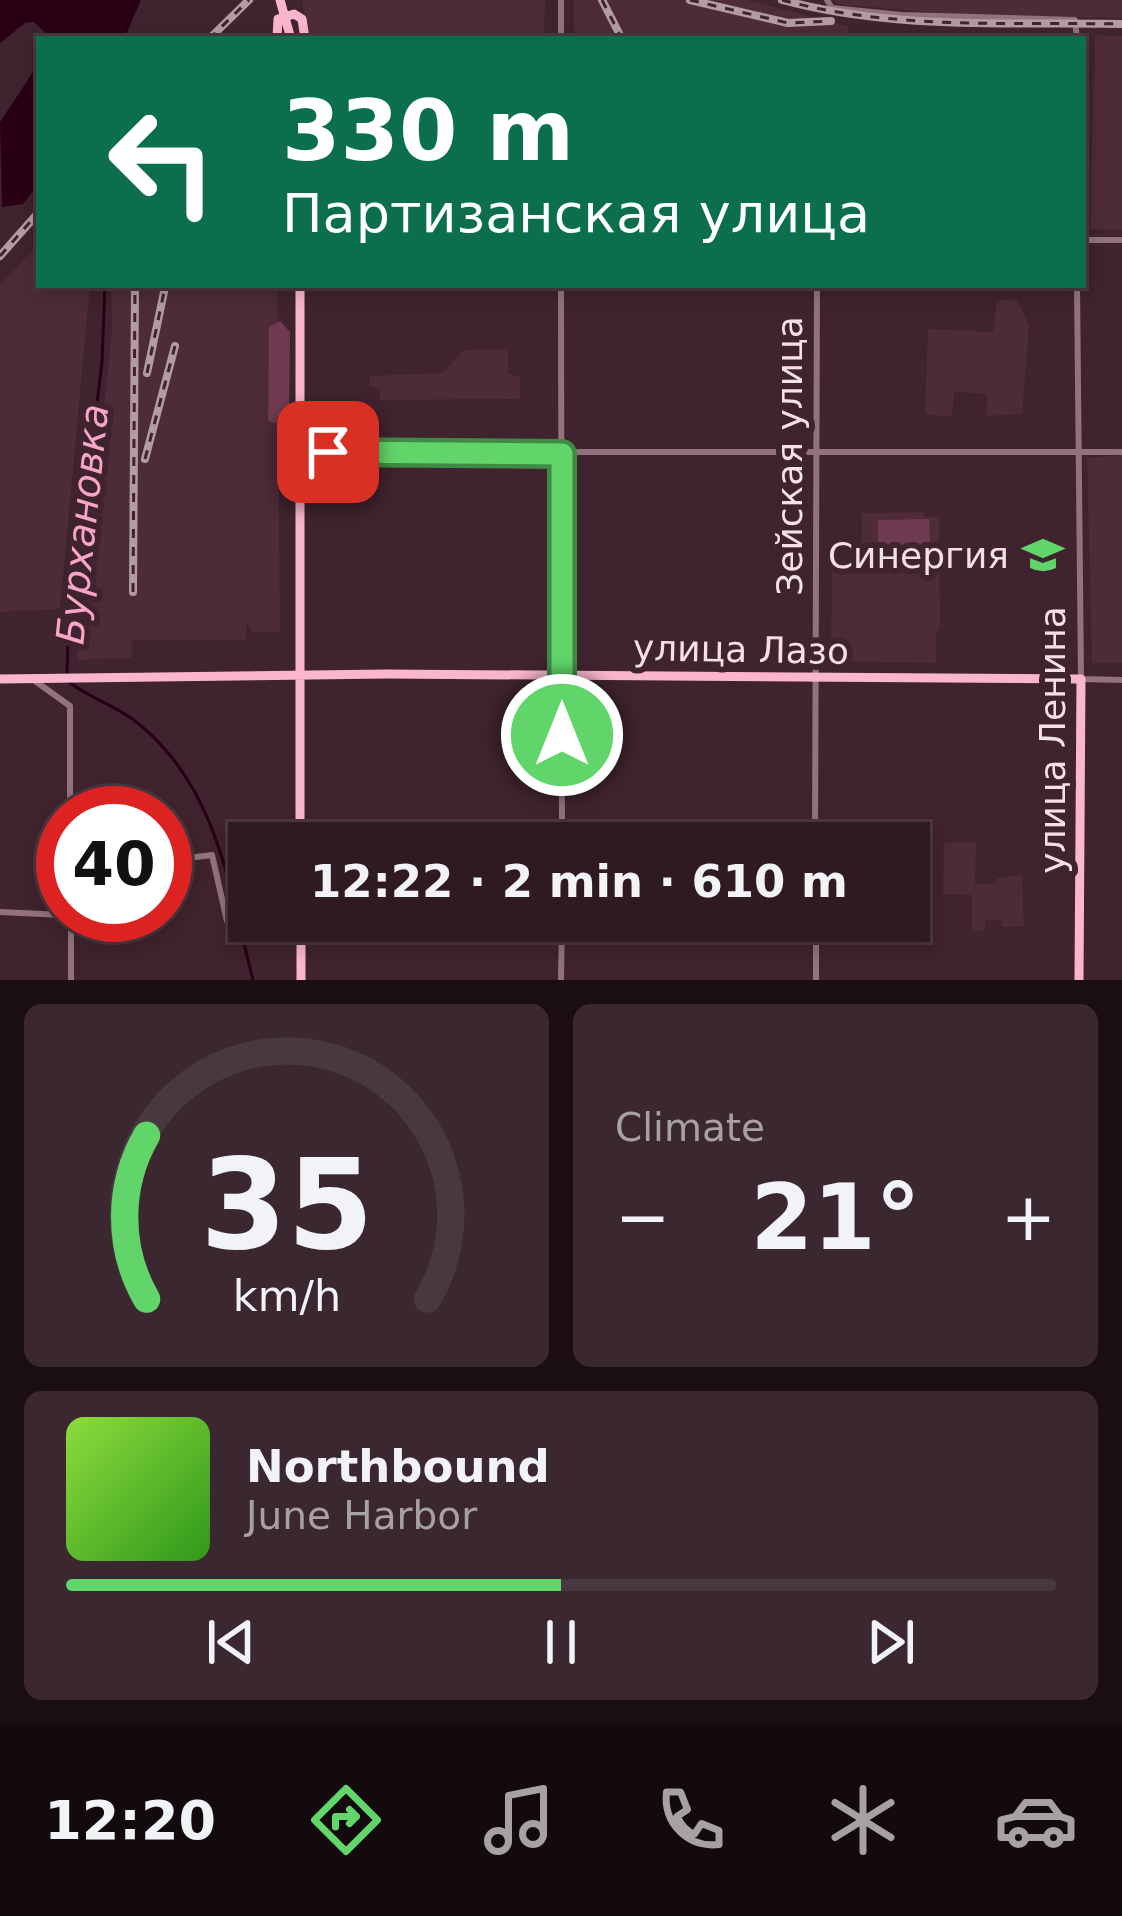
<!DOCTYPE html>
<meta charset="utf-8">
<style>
body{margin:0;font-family:"DejaVu Sans",sans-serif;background:#3b272f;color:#f1f3f6;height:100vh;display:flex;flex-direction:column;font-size:45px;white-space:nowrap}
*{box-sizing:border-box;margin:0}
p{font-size:39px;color:#a7a1a5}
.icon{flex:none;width:66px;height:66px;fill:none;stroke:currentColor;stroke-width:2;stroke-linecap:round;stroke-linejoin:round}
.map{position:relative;height:980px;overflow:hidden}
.panel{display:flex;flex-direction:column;gap:24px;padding:24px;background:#1a0e13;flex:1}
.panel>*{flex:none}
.hud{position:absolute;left:36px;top:36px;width:1050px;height:252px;border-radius:0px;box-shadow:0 6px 18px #0003,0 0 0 3px #4a3840;background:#0b6e4f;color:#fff;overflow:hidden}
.speed{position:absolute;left:36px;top:786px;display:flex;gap:24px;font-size:60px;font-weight:700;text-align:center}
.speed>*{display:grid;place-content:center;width:156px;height:156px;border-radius:50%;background:#2f1a22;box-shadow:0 6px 18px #0003,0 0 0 3px #4a3840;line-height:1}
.speed .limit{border:18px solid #d22;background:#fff;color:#111}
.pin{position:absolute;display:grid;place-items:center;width:102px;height:102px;color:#fff;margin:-51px;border-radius:24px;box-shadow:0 6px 18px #0006}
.me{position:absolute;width:132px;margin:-66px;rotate:0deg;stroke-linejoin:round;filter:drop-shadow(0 0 9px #0008)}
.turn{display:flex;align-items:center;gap:42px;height:252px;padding:0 48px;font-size:54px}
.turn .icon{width:156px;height:156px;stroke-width:2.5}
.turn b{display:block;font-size:84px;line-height:102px}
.big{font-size:90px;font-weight:800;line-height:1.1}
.panel .card{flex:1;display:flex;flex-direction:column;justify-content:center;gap:18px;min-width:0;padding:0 42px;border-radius:18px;background:#3b272f}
.panel .dial{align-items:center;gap:0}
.dial svg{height:312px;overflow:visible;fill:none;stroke:#4a3840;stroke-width:7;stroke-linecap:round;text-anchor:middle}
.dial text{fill:#f1f3f6;stroke:none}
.song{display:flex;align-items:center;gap:36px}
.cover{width:144px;height:144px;border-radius:18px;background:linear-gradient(135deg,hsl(90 70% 55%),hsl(110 70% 35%))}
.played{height:12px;border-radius:6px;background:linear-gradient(90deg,#61d56a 50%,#4a3840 50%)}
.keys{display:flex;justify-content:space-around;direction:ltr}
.heat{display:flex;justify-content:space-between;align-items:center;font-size:66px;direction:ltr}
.panel .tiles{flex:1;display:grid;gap:24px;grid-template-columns:1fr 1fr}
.card:last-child{grid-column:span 2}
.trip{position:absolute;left:228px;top:822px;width:702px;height:120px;border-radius:0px;background:#2f1a22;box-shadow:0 6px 18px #0003,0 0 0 3px #4a3840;font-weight:800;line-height:120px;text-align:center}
.tabs{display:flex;height:192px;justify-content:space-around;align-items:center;background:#130a0e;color:#a7a1a5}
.tabs .icon{width:84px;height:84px}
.tabs .on{color:#61d56a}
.tabs b{font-size:54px;color:#f1f3f6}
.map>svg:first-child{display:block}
.built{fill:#4d2b39}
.green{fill:#6f3b50}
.water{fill:#290013}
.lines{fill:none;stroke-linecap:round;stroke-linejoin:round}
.stream{stroke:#290013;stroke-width:3}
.minor{stroke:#93727e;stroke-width:6}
.major{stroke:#fbb6cf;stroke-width:9}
.rail-casing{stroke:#b29ba4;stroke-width:8}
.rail{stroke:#3f232e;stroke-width:3;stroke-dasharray:9;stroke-linecap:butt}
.major-bridge{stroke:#fbb6cf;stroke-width:9}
.route-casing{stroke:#3f8a45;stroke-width:30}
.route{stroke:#61d56a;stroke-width:21}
.labels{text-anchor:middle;stroke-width:12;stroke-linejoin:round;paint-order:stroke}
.street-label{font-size:36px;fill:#f4e0e7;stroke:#3f232e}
.poi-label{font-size:36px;fill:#f4e0e7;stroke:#3f232e;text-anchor:end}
.water-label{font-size:39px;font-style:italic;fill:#f9a6c6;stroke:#3f232e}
</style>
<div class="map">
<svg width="1122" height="980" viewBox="0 0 1122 980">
<rect width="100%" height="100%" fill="#3f232e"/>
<path class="built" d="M 302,0 L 545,0 L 544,39 L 308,39 Z
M 574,0 L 746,0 L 848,26 L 848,39 L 574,39 Z
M 834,0 L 1122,0 L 1122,18 L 959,15 L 838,4 Z
M 1095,35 L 1122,36 L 1122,229 L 1090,229 Z
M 39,244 L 39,285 L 90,285 L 60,609 L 0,612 L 0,285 Z
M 111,285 L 277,285 L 280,632 L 252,632 L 247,621 L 246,640 L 133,640 L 131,658 L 77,660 L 112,331 Z
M 1017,299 L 1029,326 L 1022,414 L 987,416 L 987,394 L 954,392 L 952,417 L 925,414 L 928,329 L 993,332 L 997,300 Z
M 508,349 L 508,373 L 520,377 L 520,399 L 380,400 L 379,389 L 370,386 L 369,376 L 442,373 L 464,350 Z
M 1122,455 L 1122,663 L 1092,663 L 1087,458 Z
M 924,512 L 925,517 L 939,517 L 940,627 L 936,634 L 936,663 L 831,661 L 832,562 L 862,561 L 862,513 Z
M 976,842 L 975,884 L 994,884 L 997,878 L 1022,875 L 1024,926 L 1002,927 L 1002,920 L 986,920 L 984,931 L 972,932 L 972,895 L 943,894 L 944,843 Z"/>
<path class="green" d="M 280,321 L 290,332 L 289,420 L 273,423 L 268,420 L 269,327 Z
M 929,519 L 930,546 L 878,547 L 878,520 Z"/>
<path class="water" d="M 0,0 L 141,0 L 124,39 L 52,39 L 34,22 L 25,23 L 0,43 Z
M 39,63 L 39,183 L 23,204 L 2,207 L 0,122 Z"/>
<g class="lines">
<path class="stream" d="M 67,672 L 68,641 L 82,579 L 80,544 L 102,362 L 105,285
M 69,682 C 87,697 118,706 139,724 C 218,789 229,887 253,980"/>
<path class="minor" d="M 561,0 L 561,39
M 827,0 L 832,8 L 902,15 L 1075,20 L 1077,39
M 1083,240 L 1122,240
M 561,285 L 562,843
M 1077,285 L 1081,679 L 1122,680
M 299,452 L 1122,452
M 35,681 L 70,706 L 70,813
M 815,843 L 817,285
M 165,861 L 212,855 L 227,921
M 0,912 L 63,915
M 71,915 L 71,980
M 816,921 L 816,980
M 561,980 L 562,921"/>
<path class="major" d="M 277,39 L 278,19 L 294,14 L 302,19 L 305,39
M 0,679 L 387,674 L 1081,679 L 1079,980
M 300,843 L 300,285
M 301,921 L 301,980"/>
<g class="rail-casing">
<path id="rail" d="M 602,0 L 622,39
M 690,0 L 788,23 L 831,21
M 782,0 C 893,30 1009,22 1122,24
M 209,39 L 249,0
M 0,256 L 39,212
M 147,373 L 164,292
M 145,459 L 175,346
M 133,592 L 135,285"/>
</g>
<use href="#rail" class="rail"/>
<path class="major-bridge" d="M 280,0 L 291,39"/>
</g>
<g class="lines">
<g class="route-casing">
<path id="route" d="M 328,452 L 562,454 L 562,735"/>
</g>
<use href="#route" class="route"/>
</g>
<defs>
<g id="university-bare" transform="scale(3.24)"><path d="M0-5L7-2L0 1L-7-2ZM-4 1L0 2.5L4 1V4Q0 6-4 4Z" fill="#61d56a" stroke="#3f232e" stroke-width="2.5" paint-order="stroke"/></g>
</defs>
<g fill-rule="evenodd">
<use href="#university-bare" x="1043" y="555"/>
</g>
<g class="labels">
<g class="street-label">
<text transform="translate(789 456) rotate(-90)" y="13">Зейская улица</text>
<text transform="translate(741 649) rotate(1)" y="13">улица Лазо</text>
<text transform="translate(1052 740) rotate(-90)" y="13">улица Ленина</text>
</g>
<g class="poi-label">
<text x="1009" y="568">Синергия</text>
</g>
<g class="water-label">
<text transform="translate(82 524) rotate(-84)" y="14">Бурхановка</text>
</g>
</g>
</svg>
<div class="speed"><div class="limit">40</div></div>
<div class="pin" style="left:328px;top:452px;background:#d93025"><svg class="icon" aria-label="arrive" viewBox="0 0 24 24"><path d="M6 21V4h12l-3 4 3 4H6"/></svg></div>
<svg class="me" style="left:562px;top:735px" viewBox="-20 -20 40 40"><circle r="17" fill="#61d56a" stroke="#fff" stroke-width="3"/><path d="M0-11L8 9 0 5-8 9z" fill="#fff"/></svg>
<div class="trip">12:22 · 2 min · 610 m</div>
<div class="hud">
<div class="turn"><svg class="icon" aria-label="left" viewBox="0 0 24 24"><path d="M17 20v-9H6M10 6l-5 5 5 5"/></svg><div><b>330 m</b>Партизанская улица</div></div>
</div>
</div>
<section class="panel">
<div class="tiles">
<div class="card dial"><svg viewBox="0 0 100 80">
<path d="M14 69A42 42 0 1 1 86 69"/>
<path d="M14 69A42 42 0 0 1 14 27" stroke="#61d56a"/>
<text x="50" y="56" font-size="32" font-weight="700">35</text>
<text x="50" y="72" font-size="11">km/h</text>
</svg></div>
<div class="card"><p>Climate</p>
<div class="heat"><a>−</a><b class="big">21°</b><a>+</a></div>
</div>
<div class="card">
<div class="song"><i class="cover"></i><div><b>Northbound</b><p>June Harbor</p></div></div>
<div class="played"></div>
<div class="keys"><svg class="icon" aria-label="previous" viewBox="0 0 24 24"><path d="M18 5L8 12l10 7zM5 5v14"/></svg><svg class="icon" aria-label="pause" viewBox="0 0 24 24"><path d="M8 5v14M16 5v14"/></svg><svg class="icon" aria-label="next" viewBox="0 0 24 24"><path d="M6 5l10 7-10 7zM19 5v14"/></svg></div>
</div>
</div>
</section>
<nav class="tabs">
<b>12:20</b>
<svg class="icon on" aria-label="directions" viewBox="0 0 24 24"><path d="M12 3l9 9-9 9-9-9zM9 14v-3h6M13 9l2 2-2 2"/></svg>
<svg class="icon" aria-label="music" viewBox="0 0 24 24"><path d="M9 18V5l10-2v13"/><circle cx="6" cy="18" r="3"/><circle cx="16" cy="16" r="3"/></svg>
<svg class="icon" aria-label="phone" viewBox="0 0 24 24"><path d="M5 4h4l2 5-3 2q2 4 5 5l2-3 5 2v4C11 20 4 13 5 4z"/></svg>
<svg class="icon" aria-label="climate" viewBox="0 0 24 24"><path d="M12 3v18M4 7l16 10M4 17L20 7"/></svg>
<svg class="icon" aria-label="car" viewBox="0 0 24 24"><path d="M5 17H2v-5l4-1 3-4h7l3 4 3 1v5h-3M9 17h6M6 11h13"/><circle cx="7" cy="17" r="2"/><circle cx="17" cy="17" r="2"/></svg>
</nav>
